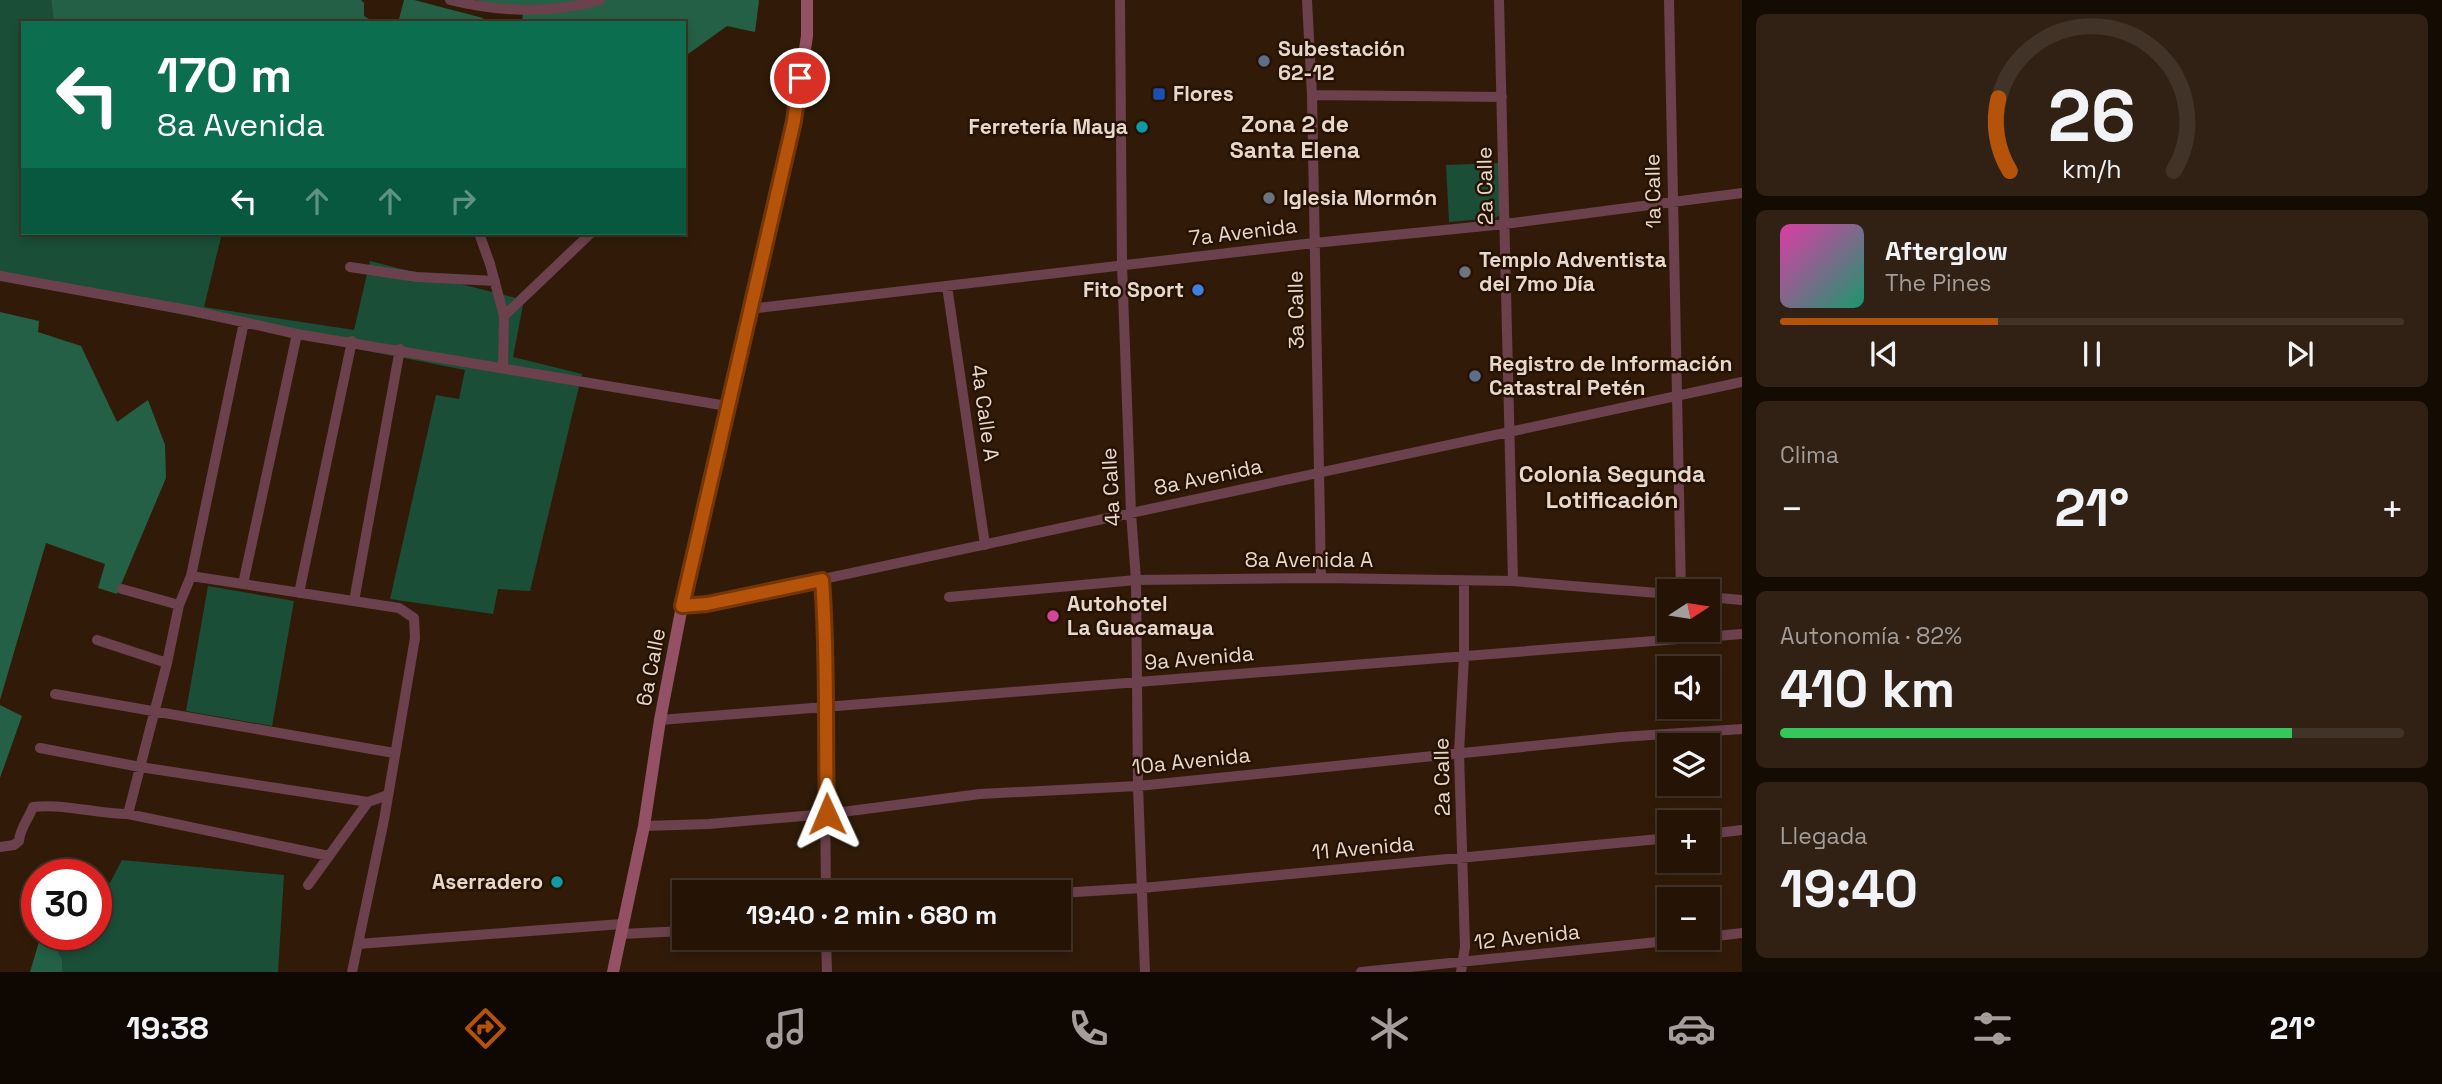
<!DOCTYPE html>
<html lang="es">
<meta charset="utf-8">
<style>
body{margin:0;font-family:"Space Grotesk",sans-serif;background:#312114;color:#f1f3f6;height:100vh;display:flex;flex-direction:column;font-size:26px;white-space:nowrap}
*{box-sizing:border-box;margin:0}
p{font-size:23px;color:#a39e9b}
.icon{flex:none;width:38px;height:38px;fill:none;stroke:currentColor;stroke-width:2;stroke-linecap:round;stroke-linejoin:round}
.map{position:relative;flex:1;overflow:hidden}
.side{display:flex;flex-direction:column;gap:14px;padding:14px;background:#140b03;width:700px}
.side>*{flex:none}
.top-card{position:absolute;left:21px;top:21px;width:665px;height:214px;border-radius:0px;box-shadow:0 4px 10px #0003,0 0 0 2px #423328;background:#0b6e4f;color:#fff;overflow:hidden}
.needle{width:46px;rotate:78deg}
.fabs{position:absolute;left:1657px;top:579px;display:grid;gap:14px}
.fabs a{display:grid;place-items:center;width:63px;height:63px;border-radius:0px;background:#251406;box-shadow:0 4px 10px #0003,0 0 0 2px #423328;font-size:35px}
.speed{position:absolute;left:21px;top:859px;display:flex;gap:14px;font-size:35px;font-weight:700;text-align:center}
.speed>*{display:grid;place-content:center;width:91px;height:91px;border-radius:50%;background:#251406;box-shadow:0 4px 10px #0003,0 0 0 2px #423328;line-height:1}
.speed .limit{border:10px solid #d22;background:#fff;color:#111}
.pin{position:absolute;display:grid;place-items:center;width:60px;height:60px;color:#fff;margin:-30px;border:4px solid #fff;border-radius:50%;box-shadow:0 2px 7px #0007}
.me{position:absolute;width:77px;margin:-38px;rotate:359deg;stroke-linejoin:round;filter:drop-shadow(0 0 5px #0008)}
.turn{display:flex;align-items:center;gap:24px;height:147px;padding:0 21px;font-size:32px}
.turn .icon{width:91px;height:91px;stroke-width:2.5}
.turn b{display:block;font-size:49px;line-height:60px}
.lanes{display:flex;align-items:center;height:66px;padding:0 21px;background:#0003;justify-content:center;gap:35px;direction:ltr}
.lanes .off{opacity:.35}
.big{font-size:52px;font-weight:700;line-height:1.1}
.side .tile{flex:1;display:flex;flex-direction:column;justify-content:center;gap:10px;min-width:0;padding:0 24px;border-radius:10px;background:#312114}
.side .dial{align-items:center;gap:0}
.dial svg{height:182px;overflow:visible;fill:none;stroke:#423328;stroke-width:7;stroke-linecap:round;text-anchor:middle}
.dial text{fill:#f1f3f6;stroke:none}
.song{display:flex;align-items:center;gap:21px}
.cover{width:84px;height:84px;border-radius:10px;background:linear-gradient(135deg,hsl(320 70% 55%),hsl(160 70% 35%))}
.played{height:7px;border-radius:4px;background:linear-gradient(90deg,#b45309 35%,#423328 35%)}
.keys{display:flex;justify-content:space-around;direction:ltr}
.heat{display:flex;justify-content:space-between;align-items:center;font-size:38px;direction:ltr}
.charge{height:10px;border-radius:5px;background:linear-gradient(90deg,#34c759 82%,#423328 0)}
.trip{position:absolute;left:672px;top:880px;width:399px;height:70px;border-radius:0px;background:#251406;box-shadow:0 4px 10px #0003,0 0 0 2px #423328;font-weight:700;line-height:70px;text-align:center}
.tabs{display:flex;height:112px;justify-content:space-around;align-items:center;background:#0f0802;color:#a39e9b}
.tabs .icon{width:49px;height:49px}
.tabs .active{color:#b45309}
.tabs b{font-size:32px;color:#f1f3f6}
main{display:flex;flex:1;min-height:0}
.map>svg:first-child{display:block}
.green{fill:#1a4e37}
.forest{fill:#246045}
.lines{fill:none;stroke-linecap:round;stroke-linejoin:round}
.minor{stroke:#6b414d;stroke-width:10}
.secondary{stroke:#945165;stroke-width:12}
.route-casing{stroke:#753606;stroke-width:18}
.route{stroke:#b45309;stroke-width:12}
.service-dot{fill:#5c6f8a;stroke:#271202;stroke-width:2.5}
.transit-dot{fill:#1a4fb4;stroke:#271202;stroke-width:2.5}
.culture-dot{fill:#0f9aa8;stroke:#271202;stroke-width:2.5}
.worship-dot{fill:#6b7280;stroke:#271202;stroke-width:2.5}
.shop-dot{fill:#3f7fe0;stroke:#271202;stroke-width:2.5}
.hotel-dot{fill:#d1479c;stroke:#271202;stroke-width:2.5}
.labels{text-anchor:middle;stroke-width:5;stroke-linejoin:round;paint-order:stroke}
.poi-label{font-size:21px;font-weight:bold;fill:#e7d8cd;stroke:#271202;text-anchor:start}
.street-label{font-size:21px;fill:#e7d8cd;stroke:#271202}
.neighbourhood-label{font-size:23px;font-weight:bold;fill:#e7d8cd;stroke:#271202}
</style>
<main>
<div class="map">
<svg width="1742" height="972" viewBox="0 0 1742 972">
<rect width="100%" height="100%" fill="#311b08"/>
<path class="green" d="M 0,0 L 51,0 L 54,23 L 23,23 L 23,233 L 222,233 L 204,307 L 354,330 L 370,261 L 524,300 L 513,357 L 582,374 L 530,591 L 498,589 L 493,614 L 390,599 L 436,395 L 459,399 L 465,370 L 0,279 Z
M 1499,163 L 1499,216 L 1494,218 L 1449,222 L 1446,165 Z
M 208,586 L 294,601 L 272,726 L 186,711 Z
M 122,860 L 284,875 L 278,972 L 62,972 L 62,959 L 49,935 L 96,934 L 96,880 L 110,883 Z"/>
<path class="forest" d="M 51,0 L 361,0 L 364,3 L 364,16 L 376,23 L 54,23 Z
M 404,0 L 414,0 L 483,18 L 482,23 L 398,23 Z
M 475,0 L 758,0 L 759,1 L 755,32 L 727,26 L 684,57 L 684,23 L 522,23 L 523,12 Z
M 0,312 L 39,321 L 38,332 L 81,346 L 117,422 L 148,400 L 165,445 L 166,478 L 117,594 L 98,588 L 105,564 L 46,543 L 0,700 Z
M 0,705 L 22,716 L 0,778 Z
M 41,935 L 49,935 L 62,959 L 62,972 L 30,972 Z"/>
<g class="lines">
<path class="minor" d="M 450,0 C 498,12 553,14 600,0
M 1120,0 L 1122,265 L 1131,513 L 1136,580 L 1138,786 L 1145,972
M 1307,0 L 1312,95 L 1321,578
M 1499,0 L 1513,581
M 1669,0 L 1681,592
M 1312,95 L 1502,97
M 479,233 L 490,264 L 504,316 L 503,368
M 350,267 L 417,277 L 495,281
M 0,276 L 193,311 L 297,334 L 727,406
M 947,286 L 985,545
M 749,309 L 1314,243 L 1505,224 L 1742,193
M 504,316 L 591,233
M 191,576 L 399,608 L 414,618 L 415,638 L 384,820 L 352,972
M 822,580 L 827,645 L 824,707 L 826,892
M 243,584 L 297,334
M 122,589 L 179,605
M 299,593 L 352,341
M 949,597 L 1136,580 L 1321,578 L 1513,581 L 1670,594
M 1708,597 L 1742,600
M 354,601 L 400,349
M 682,606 L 707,604 L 1742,382
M 97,640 L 167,663
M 55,694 L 394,753
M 660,720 L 1742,634
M 40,748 L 140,767 L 368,802
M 128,814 L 167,663 L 179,605 L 191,576 L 244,322
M 644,826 L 709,824 L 827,814 L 980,794 L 1138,786 L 1621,737 L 1742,729
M 1708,834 L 1742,830
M 0,847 L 14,845 L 19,841 C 20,828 28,820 33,807 C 64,803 96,814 128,814 L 329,856
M 308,885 L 368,802 L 388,795
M 1059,893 L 1142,888 L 1670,838
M 621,934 L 684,931
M 1708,937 L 1742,933
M 826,938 L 827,972
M 358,944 L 622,924
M 1361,972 L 1697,938
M 1461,972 L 1465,947 L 1459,753 L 1464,656 L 1464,582"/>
<path class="secondary" d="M 613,972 L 644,826 L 660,720 L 682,606 L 794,121 L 807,36 L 807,0"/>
</g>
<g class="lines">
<g class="route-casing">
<path id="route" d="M 800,78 L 794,121 L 682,606 L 707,604 L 822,580 C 828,658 825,736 827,814"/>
</g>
<use href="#route" class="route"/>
</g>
<g class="service-dot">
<circle cx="1264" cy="61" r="7"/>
<circle cx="1475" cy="376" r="7"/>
</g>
<rect class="transit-dot" x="1152" y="87" width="14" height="14" rx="3.5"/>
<g class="culture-dot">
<circle cx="1142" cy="127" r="7"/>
<circle cx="557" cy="882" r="7"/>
</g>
<g class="worship-dot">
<circle cx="1269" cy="198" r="7"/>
<circle cx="1465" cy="272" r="7"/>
</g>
<circle class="shop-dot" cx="1198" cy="290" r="7"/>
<circle class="hotel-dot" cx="1053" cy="616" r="7"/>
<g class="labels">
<g class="poi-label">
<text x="1278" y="56">Subestación<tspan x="1278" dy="24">62-12</tspan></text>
<text x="1173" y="101">Flores</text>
<text x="1128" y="134" text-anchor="end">Ferretería Maya</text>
<text x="1283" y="205">Iglesia Mormón</text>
<text x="1479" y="267">Templo Adventista<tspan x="1479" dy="24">del 7mo Día</tspan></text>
<text x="1184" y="297" text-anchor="end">Fito Sport</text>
<text x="1489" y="371">Registro de Información<tspan x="1489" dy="24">Catastral Petén</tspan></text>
<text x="1067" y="611">Autohotel<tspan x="1067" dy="24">La Guacamaya</tspan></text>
<text x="543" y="889" text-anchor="end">Aserradero</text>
</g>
<g class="street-label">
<text transform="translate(1485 186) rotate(-91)" y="7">2a Calle</text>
<text transform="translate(1653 191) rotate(-91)" y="7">1a Calle</text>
<text transform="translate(1243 232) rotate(-7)" y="7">7a Avenida</text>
<text transform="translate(1296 310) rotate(-91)" y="7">3a Calle</text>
<text transform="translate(985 413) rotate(82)" y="7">4a Calle A</text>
<text transform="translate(1208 477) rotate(-12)" y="7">8a Avenida</text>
<text transform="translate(1111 487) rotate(-93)" y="7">4a Calle</text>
<text x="1309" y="567">8a Avenida A</text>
<text transform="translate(1199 658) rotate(-5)" y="7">9a Avenida</text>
<text transform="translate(651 667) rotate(-79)" y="7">6a Calle</text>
<text transform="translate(1191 761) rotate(-6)" y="7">10a Avenida</text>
<text transform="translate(1442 777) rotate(-91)" y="7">2a Calle</text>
<text transform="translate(1363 848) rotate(-5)" y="7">11 Avenida</text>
<text transform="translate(1527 937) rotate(-6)" y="7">12 Avenida</text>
</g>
<g class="neighbourhood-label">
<text x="1295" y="132">Zona 2 de<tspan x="1295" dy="26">Santa Elena</tspan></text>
<text x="1612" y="482">Colonia Segunda<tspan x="1612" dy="26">Lotificación</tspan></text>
</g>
</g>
</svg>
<div class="fabs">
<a><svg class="needle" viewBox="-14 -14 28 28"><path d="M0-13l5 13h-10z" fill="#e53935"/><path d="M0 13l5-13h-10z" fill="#a39e9b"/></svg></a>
<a><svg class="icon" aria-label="sound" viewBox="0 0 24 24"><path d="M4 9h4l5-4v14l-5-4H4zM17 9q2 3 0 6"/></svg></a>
<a><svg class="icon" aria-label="layers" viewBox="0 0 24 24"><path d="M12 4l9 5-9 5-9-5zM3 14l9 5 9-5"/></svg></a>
<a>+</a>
<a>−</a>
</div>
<div class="speed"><div class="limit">30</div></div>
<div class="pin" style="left:800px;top:78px;background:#d93025"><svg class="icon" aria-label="arrive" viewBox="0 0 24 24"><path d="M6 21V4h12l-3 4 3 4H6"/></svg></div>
<svg class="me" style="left:827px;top:814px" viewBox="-20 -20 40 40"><path d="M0-17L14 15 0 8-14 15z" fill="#b45309" stroke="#fff" stroke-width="4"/></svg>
<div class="trip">19:40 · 2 min · 680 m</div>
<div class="top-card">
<div class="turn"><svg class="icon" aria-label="left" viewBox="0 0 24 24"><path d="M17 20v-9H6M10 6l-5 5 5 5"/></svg><div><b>170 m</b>8a Avenida</div></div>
<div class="lanes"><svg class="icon" aria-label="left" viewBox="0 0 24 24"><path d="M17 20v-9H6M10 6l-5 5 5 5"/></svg><svg class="icon off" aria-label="ahead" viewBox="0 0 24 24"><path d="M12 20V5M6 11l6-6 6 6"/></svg><svg class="icon off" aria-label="ahead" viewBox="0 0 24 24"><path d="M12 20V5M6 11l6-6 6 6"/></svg><svg class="icon off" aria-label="right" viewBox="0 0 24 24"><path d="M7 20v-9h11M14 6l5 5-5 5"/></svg></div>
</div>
</div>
<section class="side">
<div class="tile dial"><svg viewBox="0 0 100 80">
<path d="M14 69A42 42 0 1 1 86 69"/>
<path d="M14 69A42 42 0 0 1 9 37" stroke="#b45309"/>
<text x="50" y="56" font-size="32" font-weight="700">26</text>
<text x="50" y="72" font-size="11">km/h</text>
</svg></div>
<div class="tile">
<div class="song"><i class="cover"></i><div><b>Afterglow</b><p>The Pines</p></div></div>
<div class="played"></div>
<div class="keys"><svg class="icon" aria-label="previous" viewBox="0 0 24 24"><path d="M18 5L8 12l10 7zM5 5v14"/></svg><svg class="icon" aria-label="pause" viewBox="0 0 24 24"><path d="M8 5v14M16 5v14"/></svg><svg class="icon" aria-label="next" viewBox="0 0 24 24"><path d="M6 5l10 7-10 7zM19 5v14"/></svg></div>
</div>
<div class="tile"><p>Clima</p>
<div class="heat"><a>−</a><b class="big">21°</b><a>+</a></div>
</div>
<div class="tile"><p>Autonomía · 82%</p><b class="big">410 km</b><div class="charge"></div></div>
<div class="tile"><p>Llegada</p><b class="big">19:40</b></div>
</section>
</main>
<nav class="tabs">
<b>19:38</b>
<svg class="icon active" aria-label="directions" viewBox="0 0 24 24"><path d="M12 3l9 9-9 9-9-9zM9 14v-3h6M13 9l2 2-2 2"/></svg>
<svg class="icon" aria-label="music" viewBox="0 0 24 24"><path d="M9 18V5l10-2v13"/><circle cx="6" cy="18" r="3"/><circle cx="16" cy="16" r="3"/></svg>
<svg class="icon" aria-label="phone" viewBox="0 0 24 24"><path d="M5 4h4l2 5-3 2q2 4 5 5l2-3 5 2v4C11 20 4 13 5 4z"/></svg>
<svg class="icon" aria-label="climate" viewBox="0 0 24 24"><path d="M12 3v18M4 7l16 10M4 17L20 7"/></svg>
<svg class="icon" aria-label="car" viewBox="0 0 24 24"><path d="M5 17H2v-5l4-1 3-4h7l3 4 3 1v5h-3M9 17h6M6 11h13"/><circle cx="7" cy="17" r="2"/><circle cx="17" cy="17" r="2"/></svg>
<svg class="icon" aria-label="filters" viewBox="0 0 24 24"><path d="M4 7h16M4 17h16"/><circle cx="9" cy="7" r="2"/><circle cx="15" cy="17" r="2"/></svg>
<b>21°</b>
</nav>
